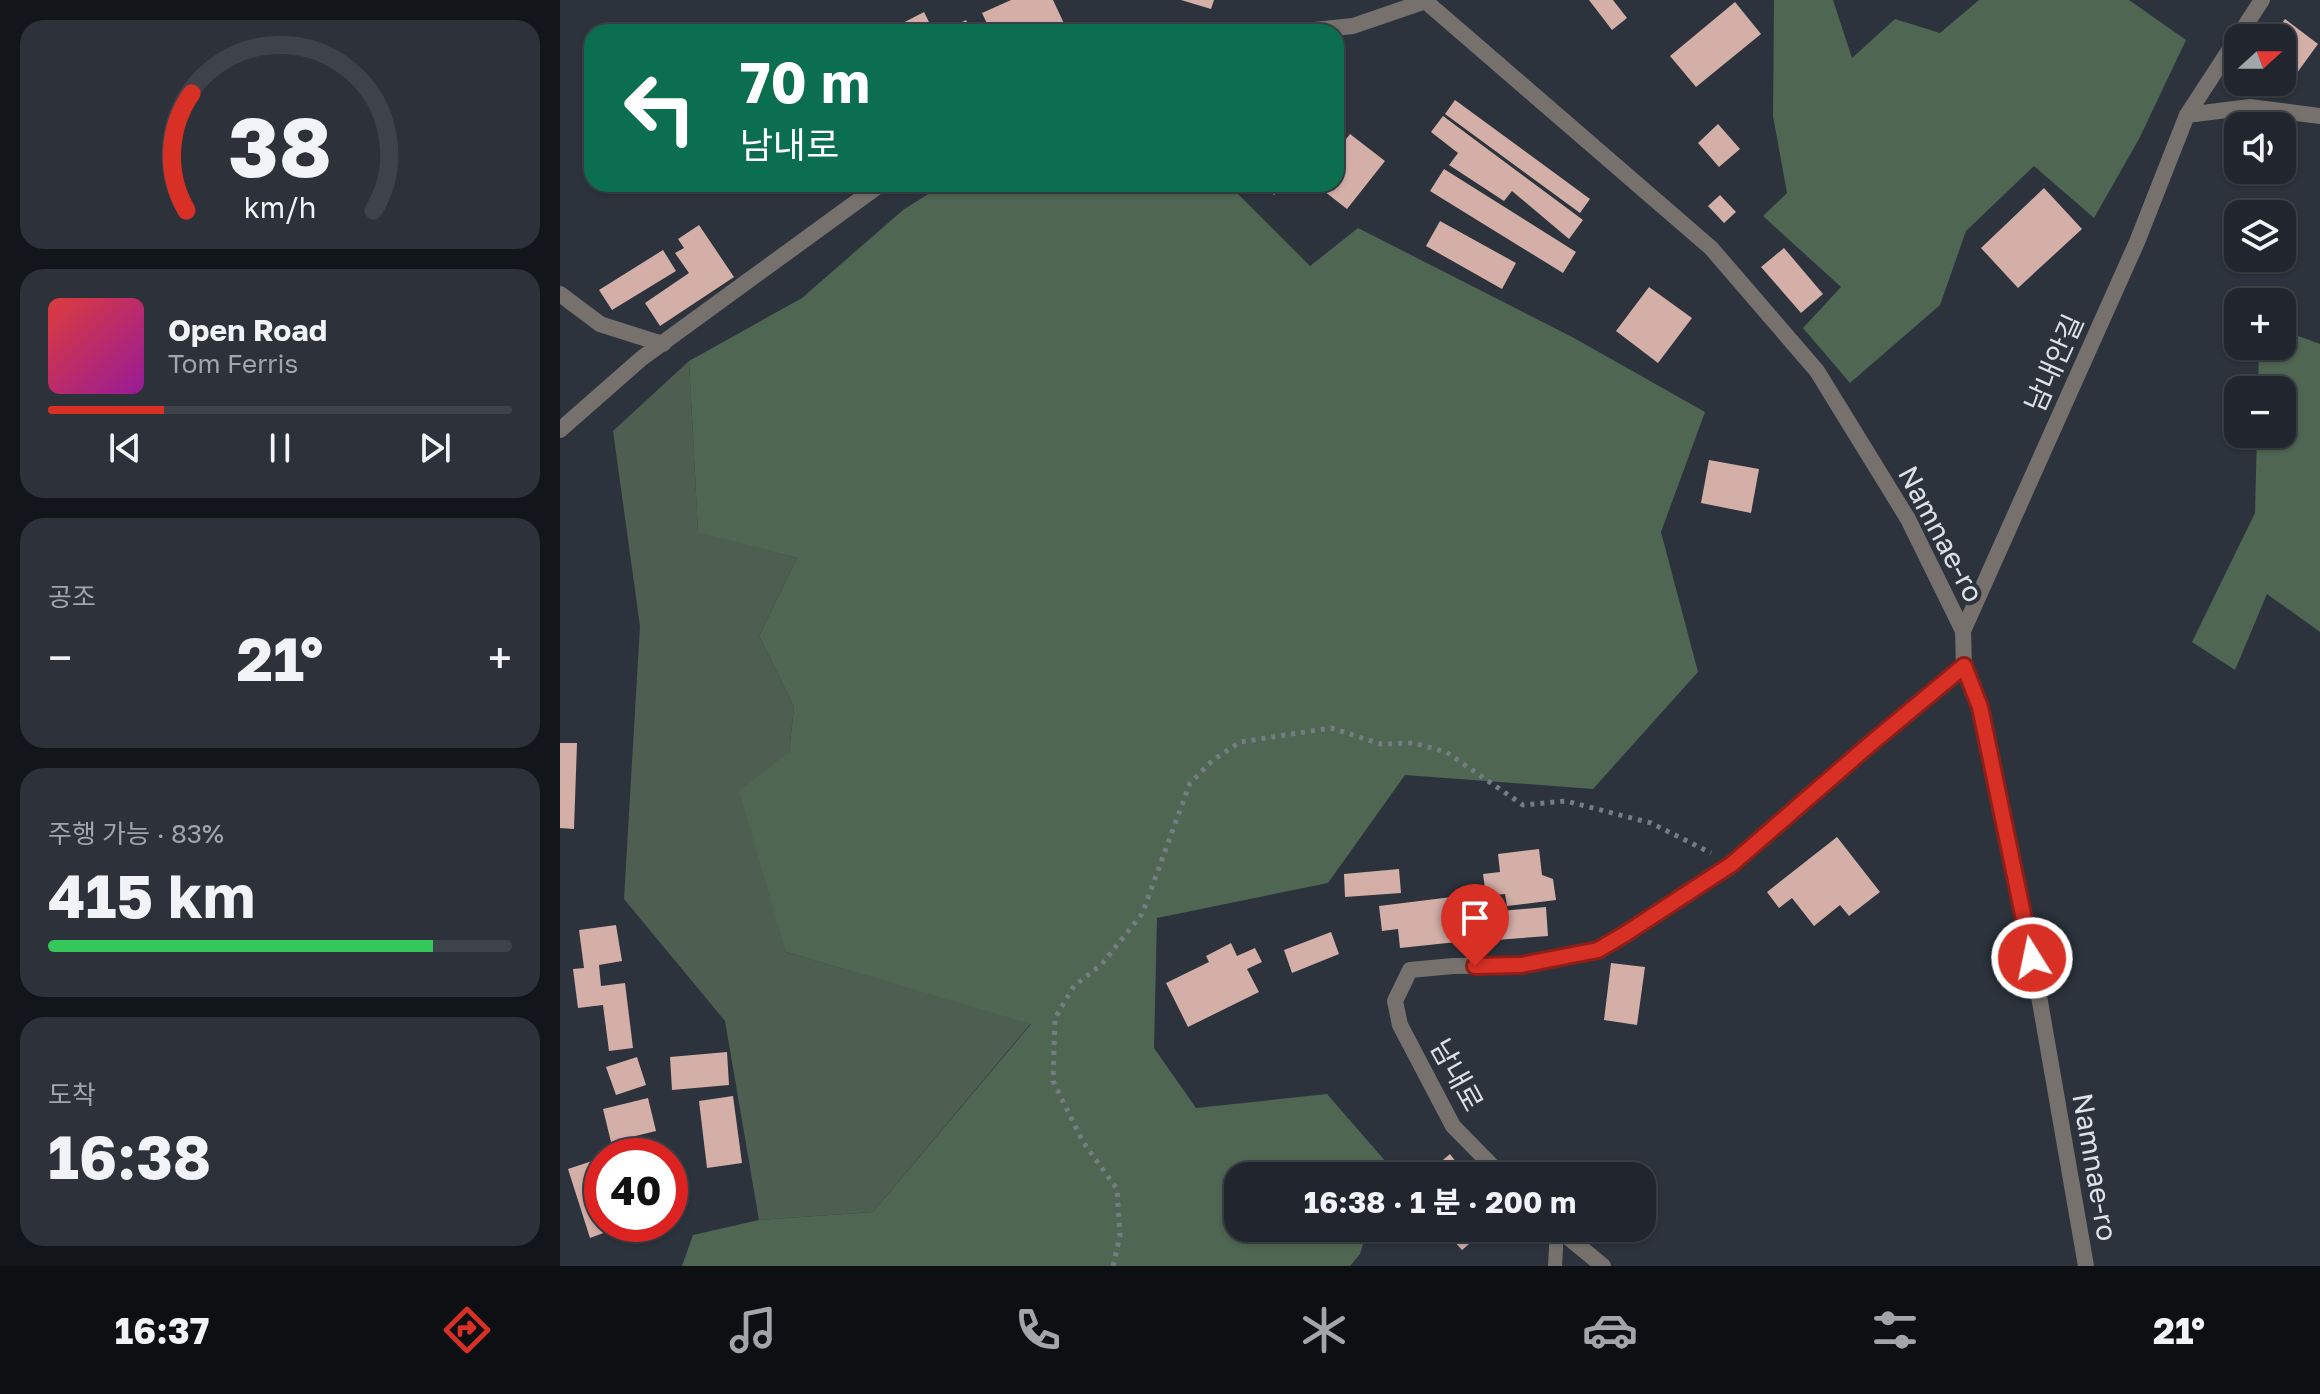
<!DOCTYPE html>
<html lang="ko">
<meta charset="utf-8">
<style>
body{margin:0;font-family:"Golos Text","Noto Sans KR",sans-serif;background:#2d323a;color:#f1f3f6;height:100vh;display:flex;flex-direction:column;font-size:30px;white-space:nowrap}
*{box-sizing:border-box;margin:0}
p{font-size:26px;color:#a2a5aa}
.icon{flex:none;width:44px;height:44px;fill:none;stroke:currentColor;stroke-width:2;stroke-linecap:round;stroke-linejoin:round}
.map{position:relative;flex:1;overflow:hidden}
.details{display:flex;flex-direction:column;gap:20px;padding:20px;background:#121519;width:560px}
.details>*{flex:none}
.banner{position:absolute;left:24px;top:24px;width:760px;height:168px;border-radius:24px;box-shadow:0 2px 6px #0004,0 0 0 2px #3e434a;background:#0b6e4f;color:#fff;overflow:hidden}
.needle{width:52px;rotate:69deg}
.controls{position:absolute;left:1664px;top:24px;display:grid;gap:16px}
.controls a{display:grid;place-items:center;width:72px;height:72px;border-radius:16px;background:#21262e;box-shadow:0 2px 6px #0004,0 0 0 2px #3e434a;font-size:40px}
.speed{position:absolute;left:24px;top:1138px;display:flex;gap:16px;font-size:40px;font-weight:700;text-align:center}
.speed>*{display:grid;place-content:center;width:104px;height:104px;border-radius:50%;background:#21262e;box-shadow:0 2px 6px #0004,0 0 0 2px #3e434a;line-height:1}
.speed .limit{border:12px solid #d22;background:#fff;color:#111}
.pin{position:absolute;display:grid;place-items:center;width:68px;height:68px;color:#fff;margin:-82px -34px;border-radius:50% 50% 50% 0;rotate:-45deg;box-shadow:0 0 8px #0007}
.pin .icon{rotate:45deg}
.me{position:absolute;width:88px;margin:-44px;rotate:350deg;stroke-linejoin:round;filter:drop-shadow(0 0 6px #0008)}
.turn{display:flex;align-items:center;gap:28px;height:168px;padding:0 24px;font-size:36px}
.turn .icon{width:104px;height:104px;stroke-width:2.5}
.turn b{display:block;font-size:56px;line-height:68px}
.big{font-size:60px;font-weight:700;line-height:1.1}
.details .widget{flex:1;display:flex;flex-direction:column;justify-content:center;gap:12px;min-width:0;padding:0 28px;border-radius:24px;background:#2d323a}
.details .dial{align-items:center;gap:0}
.dial svg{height:208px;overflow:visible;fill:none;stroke:#3e434a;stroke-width:7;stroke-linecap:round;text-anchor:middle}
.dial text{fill:#f1f3f6;stroke:none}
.song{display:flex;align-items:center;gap:24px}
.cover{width:96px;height:96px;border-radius:12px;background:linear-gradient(135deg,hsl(0 70% 55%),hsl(300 70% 35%))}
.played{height:8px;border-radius:4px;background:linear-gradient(90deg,#d93025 25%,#3e434a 25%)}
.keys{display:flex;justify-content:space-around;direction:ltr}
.heat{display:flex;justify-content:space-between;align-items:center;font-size:44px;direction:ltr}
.charge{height:12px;border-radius:6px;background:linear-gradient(90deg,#34c759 83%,#3e434a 0)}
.trip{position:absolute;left:664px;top:1162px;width:432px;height:80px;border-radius:24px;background:#21262e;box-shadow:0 2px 6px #0004,0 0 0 2px #3e434a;font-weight:700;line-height:80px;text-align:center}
.menu{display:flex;height:128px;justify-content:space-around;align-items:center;background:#0d0f12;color:#a2a5aa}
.menu .icon{width:56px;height:56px}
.menu .selected{color:#d93025}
.menu b{font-size:36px;color:#f1f3f6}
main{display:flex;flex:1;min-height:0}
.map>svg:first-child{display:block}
.green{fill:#4e5f51}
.forest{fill:#4e6652}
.building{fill:#d3afa8}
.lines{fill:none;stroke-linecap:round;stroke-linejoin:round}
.path{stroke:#767c84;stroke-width:5;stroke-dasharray:4 6;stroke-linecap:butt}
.service{stroke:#76716d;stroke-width:14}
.minor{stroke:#76716d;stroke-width:16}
.tertiary{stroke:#76716d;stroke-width:16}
.route-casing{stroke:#8d1f18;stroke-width:20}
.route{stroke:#d93025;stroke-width:14}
.labels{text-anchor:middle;stroke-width:8;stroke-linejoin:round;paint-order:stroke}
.street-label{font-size:28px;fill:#dde1e8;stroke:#2c333d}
</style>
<main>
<section class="details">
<div class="widget dial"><svg viewBox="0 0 100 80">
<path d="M14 69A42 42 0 1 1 86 69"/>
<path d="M14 69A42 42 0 0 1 16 24" stroke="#d93025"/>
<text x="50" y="56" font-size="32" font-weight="700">38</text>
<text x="50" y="72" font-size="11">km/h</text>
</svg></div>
<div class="widget">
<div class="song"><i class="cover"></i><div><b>Open Road</b><p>Tom Ferris</p></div></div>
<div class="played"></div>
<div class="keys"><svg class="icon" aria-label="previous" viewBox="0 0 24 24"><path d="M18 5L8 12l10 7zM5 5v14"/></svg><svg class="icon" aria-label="pause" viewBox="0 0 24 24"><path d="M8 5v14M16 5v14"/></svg><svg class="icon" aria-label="next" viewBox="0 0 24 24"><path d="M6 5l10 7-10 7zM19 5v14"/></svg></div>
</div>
<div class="widget"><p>공조</p>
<div class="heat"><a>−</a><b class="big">21°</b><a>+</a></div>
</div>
<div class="widget"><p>주행 가능 · 83%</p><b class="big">415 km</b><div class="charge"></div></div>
<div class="widget"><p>도착</p><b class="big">16:38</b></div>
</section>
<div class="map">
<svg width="1760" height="1266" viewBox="0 0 1760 1266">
<rect width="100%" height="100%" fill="#2c333d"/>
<path class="green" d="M 129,361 L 138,531 L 237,558 L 199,636 L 234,707 L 229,752 L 226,952 L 471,1023 L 313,1212 L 199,1220 L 165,1021 L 64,899 L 80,626 L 53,431 Z"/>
<path class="forest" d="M 1214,0 L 1273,0 L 1292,58 L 1335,19 L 1380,33 L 1419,0 L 1569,0 L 1626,40 L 1579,139 L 1534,218 L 1474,166 L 1406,231 L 1380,305 L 1290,383 L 1243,328 L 1281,287 L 1203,216 L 1227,193 L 1213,116 Z
M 384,184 L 668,184 L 750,266 L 798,228 L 1014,338 L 1145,412 L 1101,532 L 1138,672 L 1033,789 L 845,775 L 768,883 L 597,918 L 594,1048 L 636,1108 L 767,1094 L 827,1163 L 824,1176 L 678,1176 L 678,1228 L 808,1228 L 800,1254 L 790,1266 L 122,1266 L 133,1235 L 199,1220 L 313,1212 L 471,1024 L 226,952 L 179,791 L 229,752 L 234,707 L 199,636 L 237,558 L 138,532 L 129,361 L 242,298 L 343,210 Z
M 1722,330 L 1760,344 L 1760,632 L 1707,594 L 1675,670 L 1632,642 L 1695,513 L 1697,434 L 1722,434 L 1722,390 L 1698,390 L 1699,346 L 1722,346 Z"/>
<path class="building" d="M 451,0 L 493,0 L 508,32 L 431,32 L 422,13 Z
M 621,0 L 654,0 L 651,9 Z
M 1029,0 L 1053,0 L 1067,18 L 1052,30 Z
M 1175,2 L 1201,34 L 1136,87 L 1110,56 Z
M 364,12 L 374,32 L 338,32 L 335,27 Z
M 1725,19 L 1758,44 L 1726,88 L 1718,82 L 1722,82 L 1722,38 L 1711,38 Z
M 406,20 L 412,32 L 382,32 Z
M 895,100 L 1030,199 L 1020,213 L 885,114 Z
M 883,116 L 1023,220 L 1009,239 L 952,191 L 944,201 L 889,165 L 898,153 L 871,132 Z
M 1158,124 L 1180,149 L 1159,167 L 1138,143 Z
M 790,134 L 825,161 L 787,209 L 755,184 L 776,184 L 776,152 Z
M 884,169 L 1016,252 L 1003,273 L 870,191 Z
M 703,184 L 725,184 L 714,195 Z
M 1484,188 L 1522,229 L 1458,288 L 1421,248 Z
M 1160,195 L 1176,212 L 1164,223 L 1148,206 Z
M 880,221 L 956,263 L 942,289 L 866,246 Z
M 139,225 L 174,277 L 100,326 L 85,303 L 129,273 L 115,253 L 124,248 L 118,239 Z
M 1224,248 L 1263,294 L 1241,313 L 1201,267 Z
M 103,250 L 116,271 L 52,310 L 39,290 Z
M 1089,287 L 1132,318 L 1098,363 L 1056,331 Z
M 1149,460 L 1199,469 L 1191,513 L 1141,503 Z
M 0,743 L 17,743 L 14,829 L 0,828 Z
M 1277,837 L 1320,892 L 1289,916 L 1280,905 L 1254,926 L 1232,898 L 1219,908 L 1207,892 Z
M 979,849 L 982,875 L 993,879 L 996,900 L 947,906 L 945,894 L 926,896 L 923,874 L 940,872 L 938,854 Z
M 839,869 L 841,893 L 785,897 L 784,874 Z
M 892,897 L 897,942 L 840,948 L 838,929 L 822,931 L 819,906 Z
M 986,907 L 988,936 L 909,942 L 907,914 Z
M 56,925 L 62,961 L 39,965 L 41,986 L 65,983 L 73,1048 L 49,1051 L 43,1005 L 18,1008 L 13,969 L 24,968 L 19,930 Z
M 771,932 L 779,954 L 732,973 L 724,950 Z
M 671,943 L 677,956 L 695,948 L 702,962 L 687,969 L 699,992 L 628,1027 L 606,983 L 649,962 L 646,956 Z
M 1051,963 L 1085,967 L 1077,1025 L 1044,1020 Z
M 167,1052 L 169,1085 L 112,1090 L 110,1057 Z
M 77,1057 L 86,1085 L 56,1095 L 46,1067 Z
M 173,1096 L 182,1163 L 147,1168 L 139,1101 Z
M 88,1098 L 96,1131 L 51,1142 L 43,1109 Z
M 890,1154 L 896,1162 L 887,1169 L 893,1176 L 864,1176 Z
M 35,1160 L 42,1182 L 42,1224 L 55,1224 L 57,1228 L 30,1238 L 8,1169 Z
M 882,1228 L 928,1228 L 902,1250 Z"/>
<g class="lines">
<path class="path" d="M 553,1266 L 560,1236 L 557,1189 L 523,1142 L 493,1081 L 495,1018 L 514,986 L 542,964 L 582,914 L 630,783 L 653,760 L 680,742 L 771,728 L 821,744 L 854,743 L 886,752 L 963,805 L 1006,801 L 1091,823 L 1151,853"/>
<path class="service" d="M 995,1266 L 997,1228"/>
<path class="minor" d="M 735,32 L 793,26 L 866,1
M 1627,115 L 1690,107 L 1760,116
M 0,294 L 40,324 L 103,344
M 0,430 L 82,358 L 321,184
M 1403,631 L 1577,242 L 1627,115 L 1702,0
M 942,1176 L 893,1126 L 840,1025 L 835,1001 L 850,970 L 893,966 L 961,965 L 1038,950 L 1117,901 L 1172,864 L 1309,745 L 1404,666
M 997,1228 L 1043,1266"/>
<path class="tertiary" d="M 864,0 L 1151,248 L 1257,371 L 1348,519 L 1403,631 L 1404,666 L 1420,707 L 1467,927 L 1526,1266"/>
</g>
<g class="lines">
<g class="route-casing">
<path id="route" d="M 915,966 L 961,965 L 1038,950 L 1065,934 L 1172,864 L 1309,745 L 1404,666 L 1420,707 L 1472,958"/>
</g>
<use href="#route" class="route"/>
</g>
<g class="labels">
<g class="street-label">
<text transform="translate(1494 363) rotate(-66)" y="10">남내안길</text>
<text transform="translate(1381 534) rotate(62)" y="10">Namnae-ro</text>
<text transform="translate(897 1075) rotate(61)" y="10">남내로</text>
<text transform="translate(1535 1167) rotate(80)" y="10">Namnae-ro</text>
</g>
</g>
</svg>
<div class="controls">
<a><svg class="needle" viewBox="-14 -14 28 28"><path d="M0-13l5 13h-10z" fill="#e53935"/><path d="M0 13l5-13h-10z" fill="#a2a5aa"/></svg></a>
<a><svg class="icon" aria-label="sound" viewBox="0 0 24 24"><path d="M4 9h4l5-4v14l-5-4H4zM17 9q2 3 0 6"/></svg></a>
<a><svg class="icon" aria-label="layers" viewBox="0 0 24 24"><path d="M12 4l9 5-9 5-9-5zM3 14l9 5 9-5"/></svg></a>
<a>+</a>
<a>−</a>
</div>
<div class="speed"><div class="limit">40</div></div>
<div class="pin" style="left:915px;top:966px;background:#d93025"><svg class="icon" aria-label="arrive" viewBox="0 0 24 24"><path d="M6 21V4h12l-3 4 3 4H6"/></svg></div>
<svg class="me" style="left:1472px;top:958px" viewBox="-20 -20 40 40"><circle r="17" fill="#d93025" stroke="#fff" stroke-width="3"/><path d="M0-11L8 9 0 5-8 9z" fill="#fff"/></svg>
<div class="trip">16:38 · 1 분 · 200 m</div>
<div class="banner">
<div class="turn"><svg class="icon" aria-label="left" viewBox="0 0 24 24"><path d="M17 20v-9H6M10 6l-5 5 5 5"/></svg><div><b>70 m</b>남내로</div></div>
</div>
</div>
</main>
<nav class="menu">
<b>16:37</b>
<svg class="icon selected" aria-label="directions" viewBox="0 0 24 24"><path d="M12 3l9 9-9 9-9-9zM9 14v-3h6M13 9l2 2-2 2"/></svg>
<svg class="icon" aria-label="music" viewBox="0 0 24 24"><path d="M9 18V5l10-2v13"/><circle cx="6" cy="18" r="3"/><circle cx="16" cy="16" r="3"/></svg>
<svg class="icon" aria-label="phone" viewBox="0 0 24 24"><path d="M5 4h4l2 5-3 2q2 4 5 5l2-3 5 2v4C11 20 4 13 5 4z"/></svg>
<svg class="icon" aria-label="climate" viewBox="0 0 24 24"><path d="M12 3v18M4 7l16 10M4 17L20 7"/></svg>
<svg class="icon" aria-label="car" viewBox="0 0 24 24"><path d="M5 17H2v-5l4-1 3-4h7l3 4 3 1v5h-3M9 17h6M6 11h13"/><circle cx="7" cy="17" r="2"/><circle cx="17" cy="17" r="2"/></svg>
<svg class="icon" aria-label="filters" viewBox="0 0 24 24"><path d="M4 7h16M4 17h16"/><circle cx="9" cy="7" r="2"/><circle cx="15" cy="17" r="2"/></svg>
<b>21°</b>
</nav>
